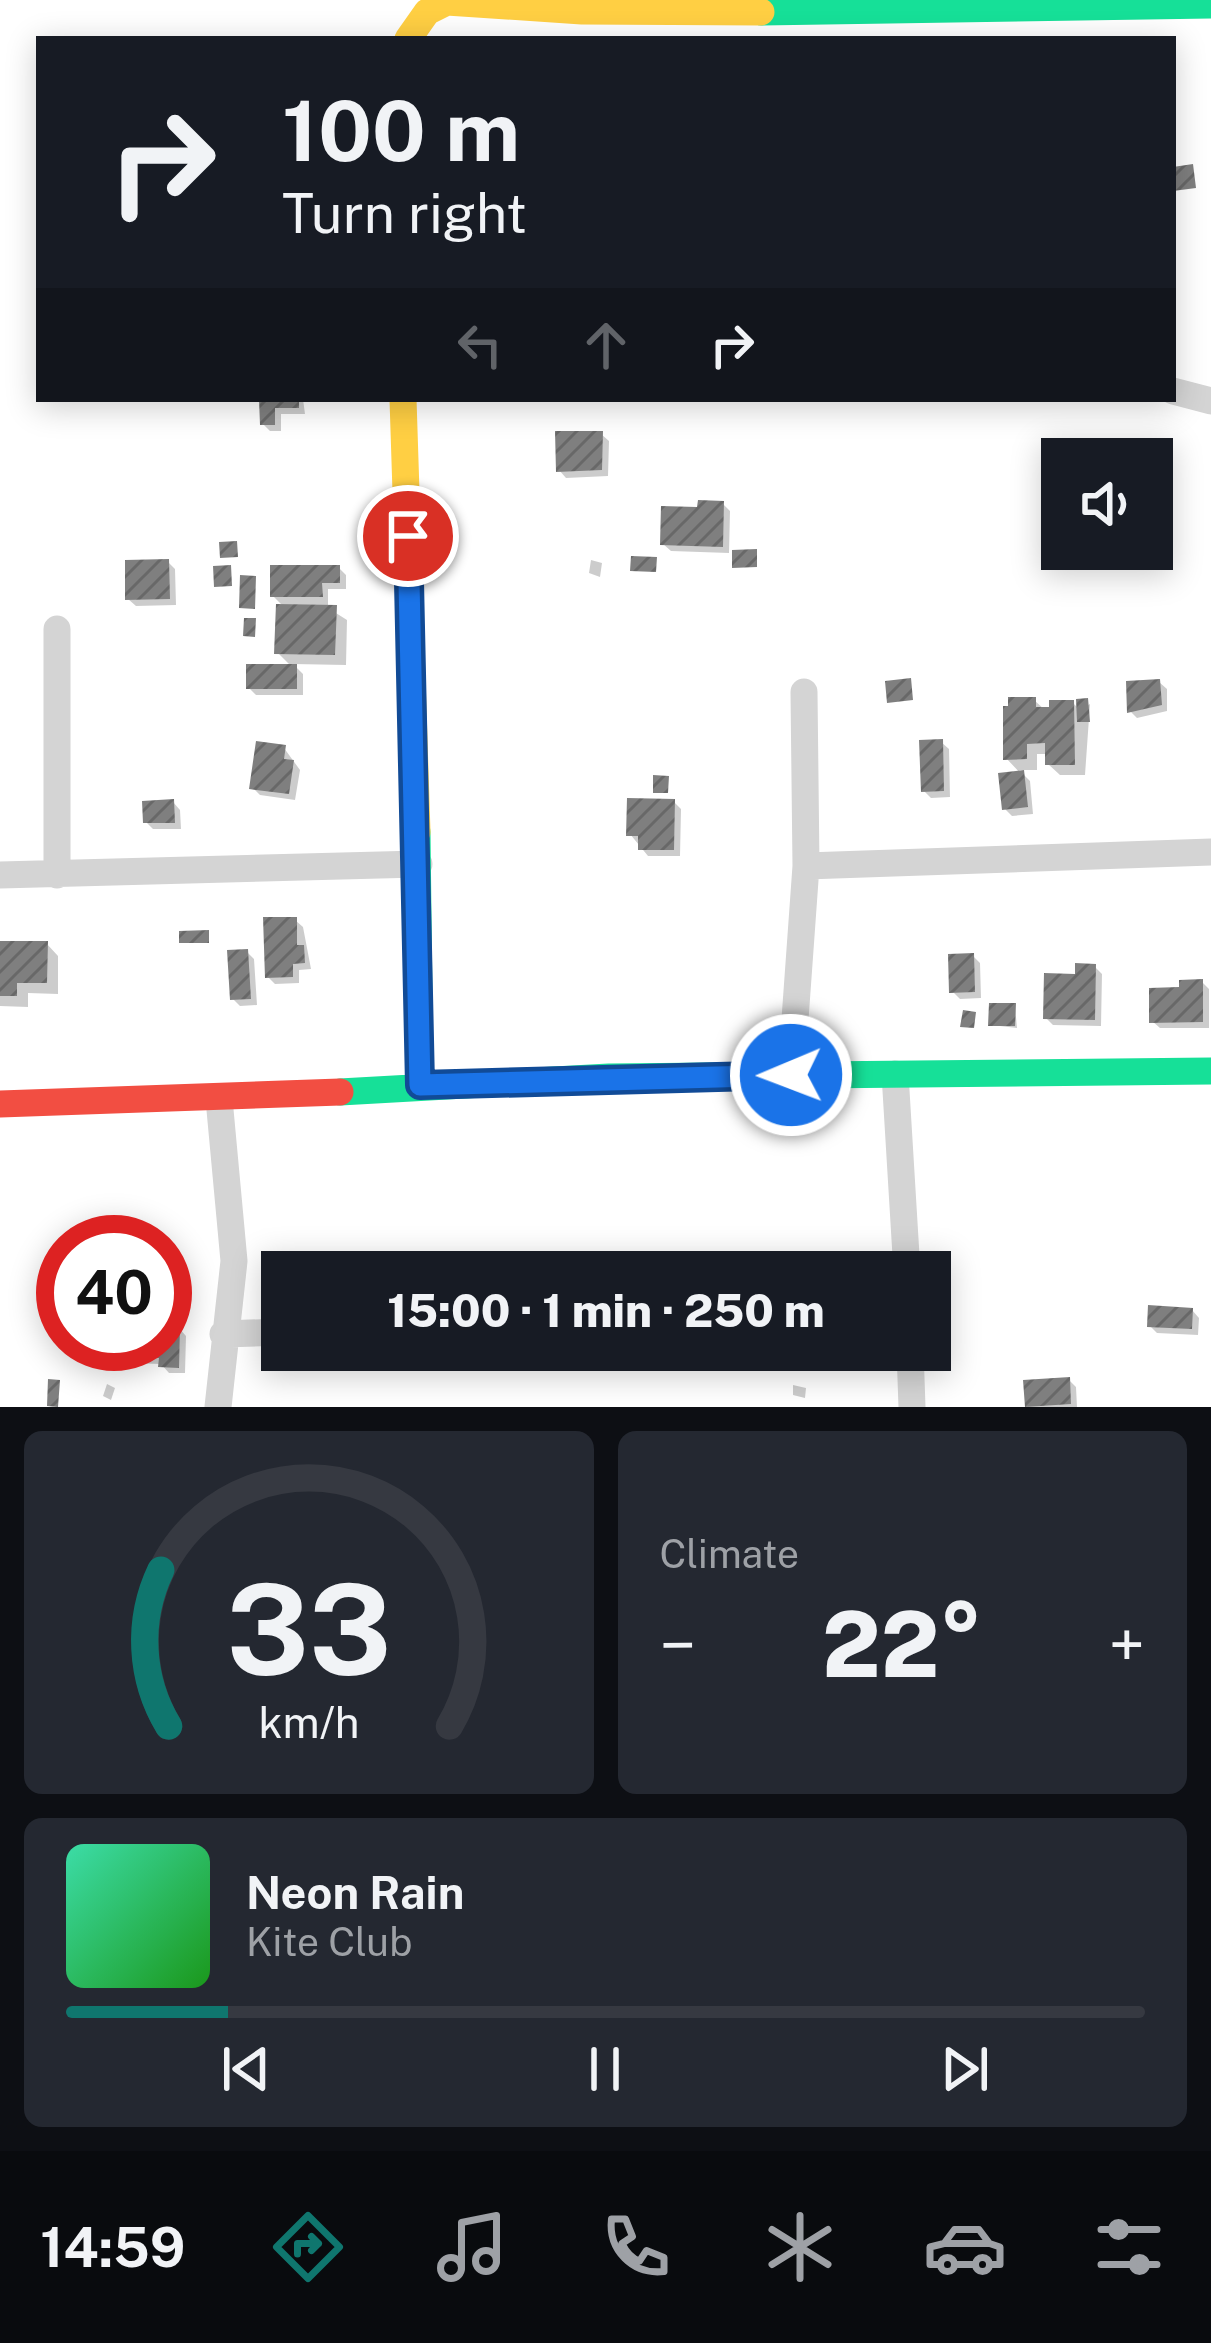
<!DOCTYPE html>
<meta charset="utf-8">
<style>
body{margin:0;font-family:"Public Sans",sans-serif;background:#242831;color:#f1f3f6;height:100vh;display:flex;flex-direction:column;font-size:45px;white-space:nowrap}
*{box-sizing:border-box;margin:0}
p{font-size:39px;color:#9ea1a6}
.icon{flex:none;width:66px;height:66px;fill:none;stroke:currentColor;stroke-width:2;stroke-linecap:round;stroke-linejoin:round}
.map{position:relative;height:1407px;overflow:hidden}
.panel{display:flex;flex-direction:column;gap:24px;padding:24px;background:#0d0f14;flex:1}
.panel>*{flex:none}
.banner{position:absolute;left:36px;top:36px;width:1140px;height:366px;border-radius:0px;box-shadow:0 6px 30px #0003;background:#171b24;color:#f1f3f6;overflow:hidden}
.fabs{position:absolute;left:1041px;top:438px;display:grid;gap:24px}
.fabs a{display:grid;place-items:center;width:132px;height:132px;border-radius:0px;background:#171b24;box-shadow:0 6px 30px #0003;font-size:60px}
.speed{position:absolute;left:36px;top:1215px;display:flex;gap:24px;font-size:60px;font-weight:700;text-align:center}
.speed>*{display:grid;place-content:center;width:156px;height:156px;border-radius:50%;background:#171b24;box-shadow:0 6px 30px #0003;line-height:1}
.speed .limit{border:18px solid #d22;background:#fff;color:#111}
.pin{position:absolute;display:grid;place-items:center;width:102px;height:102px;color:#fff;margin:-51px;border:6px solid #fff;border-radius:50%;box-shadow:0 3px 12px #0007}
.me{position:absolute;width:132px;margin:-66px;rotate:269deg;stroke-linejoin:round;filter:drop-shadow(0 0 9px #0008)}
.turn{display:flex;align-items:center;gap:42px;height:252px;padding:0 48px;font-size:54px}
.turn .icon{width:156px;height:156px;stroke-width:2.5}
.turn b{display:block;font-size:84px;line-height:102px}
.lanes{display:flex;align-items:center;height:114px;padding:0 48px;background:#0003;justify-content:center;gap:60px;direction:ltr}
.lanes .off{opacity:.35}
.big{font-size:90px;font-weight:800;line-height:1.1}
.panel .card{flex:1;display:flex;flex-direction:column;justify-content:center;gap:18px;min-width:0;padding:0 42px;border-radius:18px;background:#242831}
.panel .dial{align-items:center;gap:0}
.dial svg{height:312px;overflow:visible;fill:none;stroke:#363941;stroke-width:7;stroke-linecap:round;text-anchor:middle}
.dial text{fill:#f1f3f6;stroke:none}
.song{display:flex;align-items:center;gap:36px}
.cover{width:144px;height:144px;border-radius:18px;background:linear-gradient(135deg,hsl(160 70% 55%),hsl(120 70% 35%))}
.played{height:12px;border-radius:6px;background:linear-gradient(90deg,#0f766e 15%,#363941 15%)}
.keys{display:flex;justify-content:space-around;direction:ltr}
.heat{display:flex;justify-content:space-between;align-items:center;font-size:66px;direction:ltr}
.panel .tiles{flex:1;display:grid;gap:24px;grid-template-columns:1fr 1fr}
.card:last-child{grid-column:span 2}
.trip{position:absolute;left:261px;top:1251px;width:690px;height:120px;border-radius:0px;background:#171b24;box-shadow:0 6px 30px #0003;font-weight:800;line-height:120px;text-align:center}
.dock{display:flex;height:192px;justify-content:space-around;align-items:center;background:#090b0e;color:#9ea1a6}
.dock .icon{width:84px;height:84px}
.dock .selected{color:#0f766e}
.dock b{font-size:54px;color:#f1f3f6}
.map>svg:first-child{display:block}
.shadow{fill:#0003}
.building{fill:url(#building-hatch)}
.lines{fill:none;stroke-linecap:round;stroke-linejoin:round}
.street{stroke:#d4d4d4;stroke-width:27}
.fast{stroke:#16e098;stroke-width:27}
.slow{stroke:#ffcf43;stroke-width:27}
.jam{stroke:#f24e42;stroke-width:27}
.route-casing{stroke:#114b97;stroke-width:30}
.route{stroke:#1a73e8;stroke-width:21}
</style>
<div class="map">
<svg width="1211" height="1407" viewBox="0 0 1211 1407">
<defs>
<pattern id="building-hatch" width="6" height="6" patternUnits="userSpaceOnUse" patternTransform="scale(3)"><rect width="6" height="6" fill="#7f7f7f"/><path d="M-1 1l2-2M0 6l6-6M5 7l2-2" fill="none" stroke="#686868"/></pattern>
</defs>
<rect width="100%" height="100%" fill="#fff"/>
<path class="shadow" d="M 271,399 L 303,399 L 305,414 L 281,414 L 281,431 L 270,431 L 263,424 Z
M 601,434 L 609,441 L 608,476 L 566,478 L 559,470 Z
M 723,504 L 730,511 L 729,553 L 671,551 L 663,544 L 700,510 Z
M 591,560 L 602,563 L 600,577 L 589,573 Z
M 168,562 L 175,569 L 176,605 L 136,606 L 128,599 Z
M 339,568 L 346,575 L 346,589 L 328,589 L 328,608 L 347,620 L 346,665 L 293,664 L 303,674 L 303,695 L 256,695 L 249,688 L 292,667 L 277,652 L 284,607 L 273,596 Z
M 1159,682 L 1167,689 L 1167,711 L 1137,718 L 1130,711 Z
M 1034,700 L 1045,710 L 1073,703 L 1080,710 L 1090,704 L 1085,775 L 1060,775 L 1048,764 L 1048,754 L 1037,754 L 1037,770 L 1019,770 L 1030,781 L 1033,814 L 1012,816 L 1005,809 L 1021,774 L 1006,758 Z
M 941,742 L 949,749 L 950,797 L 931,798 L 924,791 Z
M 284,748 L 300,770 L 295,800 L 260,795 L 252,787 Z
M 173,802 L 180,810 L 181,829 L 153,829 L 146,822 Z
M 674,802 L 681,809 L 680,856 L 648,856 L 630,834 Z
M 295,920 L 303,927 L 311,969 L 299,970 L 299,983 L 275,984 L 268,977 Z
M 0,944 L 47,944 L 58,956 L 58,994 L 28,993 L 28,1007 L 0,1006 Z
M 247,952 L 254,959 L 257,1005 L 240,1006 L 233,999 Z
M 973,956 L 980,963 L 981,998 L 960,999 L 952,991 Z
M 1095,967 L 1102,974 L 1101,1026 L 1053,1025 L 1046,1018 Z
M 1202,982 L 1209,989 L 1209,1028 L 1160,1028 L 1152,1021 Z
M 1015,1006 L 1017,1028 L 991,1025 Z
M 1192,1310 L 1199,1318 L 1198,1335 L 1157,1333 L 1150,1326 Z
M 165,1328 L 179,1328 L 186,1336 L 185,1373 L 169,1373 L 161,1364 L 125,1363 L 118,1356 L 118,1344 L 165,1344 Z
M 1069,1380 L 1076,1387 L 1077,1407 L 1028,1407 L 1026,1383 Z
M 107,1384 L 115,1388 L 111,1400 L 103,1396 Z
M 793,1385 L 806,1388 L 805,1398 L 793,1395 Z"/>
<path class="building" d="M 1193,164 L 1196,188 L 1173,191 L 1173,167 Z
M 259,399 L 299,399 L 299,408 L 275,408 L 275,425 L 260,425 Z
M 555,431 L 603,431 L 602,470 L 556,472 Z
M 698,500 L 724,501 L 723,547 L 660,545 L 661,506 L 697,507 Z
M 237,541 L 238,557 L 220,558 L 219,542 Z
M 757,549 L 757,567 L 732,568 L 732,550 Z
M 631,556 L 657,557 L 656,572 L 630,571 Z
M 169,559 L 170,599 L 125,600 L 125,560 Z
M 231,565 L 232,586 L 214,587 L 213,566 Z
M 270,565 L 340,565 L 340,583 L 322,583 L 323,597 L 270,597 Z
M 240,575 L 256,576 L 255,609 L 239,608 Z
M 276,604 L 337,605 L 335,655 L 274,654 Z
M 244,618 L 256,618 L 255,637 L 243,636 Z
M 246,664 L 297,664 L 297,689 L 246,689 Z
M 911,678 L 913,700 L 887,703 L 885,681 Z
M 1160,679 L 1162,705 L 1127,713 L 1126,681 Z
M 1008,697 L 1036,697 L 1036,707 L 1049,707 L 1049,700 L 1074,700 L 1075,765 L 1045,765 L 1045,743 L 1027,744 L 1027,759 L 1003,760 L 1003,706 L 1008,706 Z
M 1088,698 L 1090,722 L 1077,722 L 1076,699 Z
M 943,739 L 944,791 L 921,792 L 919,740 Z
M 256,741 L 286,745 L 284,759 L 294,760 L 289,794 L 249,789 Z
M 1024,770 L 1028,807 L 1002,810 L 998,773 Z
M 653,775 L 669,776 L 668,793 L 653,793 Z
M 627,798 L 675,799 L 674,850 L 638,850 L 638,836 L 626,836 Z
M 174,799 L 175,823 L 143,823 L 142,801 Z
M 263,917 L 297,917 L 297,945 L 304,945 L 305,963 L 293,964 L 293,977 L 265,978 Z
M 209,930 L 209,943 L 179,943 L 179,931 Z
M 0,941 L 48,941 L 47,983 L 17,983 L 17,996 L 0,996 Z
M 248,949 L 251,999 L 230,1000 L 227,950 Z
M 974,953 L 975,992 L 949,993 L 948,954 Z
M 1075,963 L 1096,964 L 1095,1020 L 1043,1019 L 1044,973 L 1075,974 Z
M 1203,979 L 1203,1022 L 1149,1023 L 1149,988 L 1179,987 L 1179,980 Z
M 989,1003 L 1016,1003 L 1015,1026 L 988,1026 Z
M 963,1010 L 976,1012 L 974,1028 L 960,1027 Z
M 1148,1305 L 1193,1308 L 1192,1329 L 1147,1327 Z
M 165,1325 L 180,1325 L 179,1368 L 158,1367 L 159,1358 L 115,1357 L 115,1344 L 165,1344 Z
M 1070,1377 L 1071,1404 L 1025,1407 L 1023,1380 Z
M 48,1379 L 60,1380 L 58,1407 L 47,1406 Z"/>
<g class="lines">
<path class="street" d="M 1173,391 L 1211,401
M 806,866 L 1211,852
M 0,875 L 419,864
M 57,875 L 57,629
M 895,1074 L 907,1272
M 791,1075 L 806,866 L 804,692
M 223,1334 L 282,1332
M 910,1350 L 912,1407
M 218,1407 L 234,1261 L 219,1099"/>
<path class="fast" d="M 761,12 L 1211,5
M 417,832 L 420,1085
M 340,1092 L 609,1077 L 1211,1071"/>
<path class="slow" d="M 408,39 L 427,12 L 447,2 L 582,11 L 761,12
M 403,399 L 417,832"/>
<path class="jam" d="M 0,1104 L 340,1092"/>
</g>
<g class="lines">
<g class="route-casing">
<path id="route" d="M 408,536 L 420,1085 L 791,1075"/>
</g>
<use href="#route" class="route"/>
</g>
</svg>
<div class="fabs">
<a><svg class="icon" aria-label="sound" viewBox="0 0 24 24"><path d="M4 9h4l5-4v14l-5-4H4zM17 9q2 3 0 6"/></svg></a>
</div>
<div class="speed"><div class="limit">40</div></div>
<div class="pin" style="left:408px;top:536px;background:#d93025"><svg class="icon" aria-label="arrive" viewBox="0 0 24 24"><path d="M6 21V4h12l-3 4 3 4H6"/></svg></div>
<svg class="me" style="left:791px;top:1075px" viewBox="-20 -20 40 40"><circle r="17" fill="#1a73e8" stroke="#fff" stroke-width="3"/><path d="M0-11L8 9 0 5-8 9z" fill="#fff"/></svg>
<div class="trip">15:00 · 1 min · 250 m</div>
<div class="banner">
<div class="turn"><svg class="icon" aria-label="right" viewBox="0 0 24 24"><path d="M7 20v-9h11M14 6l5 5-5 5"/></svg><div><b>100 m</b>Turn right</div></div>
<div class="lanes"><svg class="icon off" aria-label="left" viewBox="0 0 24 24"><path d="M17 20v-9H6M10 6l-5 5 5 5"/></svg><svg class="icon off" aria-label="ahead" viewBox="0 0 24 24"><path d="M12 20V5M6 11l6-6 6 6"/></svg><svg class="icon" aria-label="right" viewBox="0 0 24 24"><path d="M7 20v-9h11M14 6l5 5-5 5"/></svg></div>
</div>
</div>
<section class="panel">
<div class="tiles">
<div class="card dial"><svg viewBox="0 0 100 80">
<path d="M14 69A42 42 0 1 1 86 69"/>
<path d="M14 69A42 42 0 0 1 12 29" stroke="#0f766e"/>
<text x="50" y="56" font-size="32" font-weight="700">33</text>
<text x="50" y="72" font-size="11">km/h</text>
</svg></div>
<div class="card"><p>Climate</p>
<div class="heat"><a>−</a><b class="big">22°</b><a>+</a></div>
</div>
<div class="card">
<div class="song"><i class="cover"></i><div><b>Neon Rain</b><p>Kite Club</p></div></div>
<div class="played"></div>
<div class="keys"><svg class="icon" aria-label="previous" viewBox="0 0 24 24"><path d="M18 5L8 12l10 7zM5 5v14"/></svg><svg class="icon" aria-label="pause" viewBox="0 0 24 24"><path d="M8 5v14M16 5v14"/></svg><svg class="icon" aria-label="next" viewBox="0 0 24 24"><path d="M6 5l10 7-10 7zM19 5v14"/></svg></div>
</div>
</div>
</section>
<nav class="dock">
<b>14:59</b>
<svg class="icon selected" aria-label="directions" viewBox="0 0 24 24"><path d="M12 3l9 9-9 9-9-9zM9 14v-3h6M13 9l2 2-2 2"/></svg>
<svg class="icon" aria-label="music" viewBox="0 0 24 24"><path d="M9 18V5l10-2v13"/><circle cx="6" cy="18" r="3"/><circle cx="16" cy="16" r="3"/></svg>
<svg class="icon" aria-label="phone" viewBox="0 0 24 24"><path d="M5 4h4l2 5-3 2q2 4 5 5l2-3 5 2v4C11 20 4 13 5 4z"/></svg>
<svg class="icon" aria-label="climate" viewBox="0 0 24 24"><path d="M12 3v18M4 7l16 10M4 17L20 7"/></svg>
<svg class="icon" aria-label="car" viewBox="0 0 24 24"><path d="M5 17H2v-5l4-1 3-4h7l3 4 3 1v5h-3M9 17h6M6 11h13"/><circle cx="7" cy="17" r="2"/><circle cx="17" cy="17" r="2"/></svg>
<svg class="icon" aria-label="filters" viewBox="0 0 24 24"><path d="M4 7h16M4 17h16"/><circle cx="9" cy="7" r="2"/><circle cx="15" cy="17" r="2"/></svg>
</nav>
